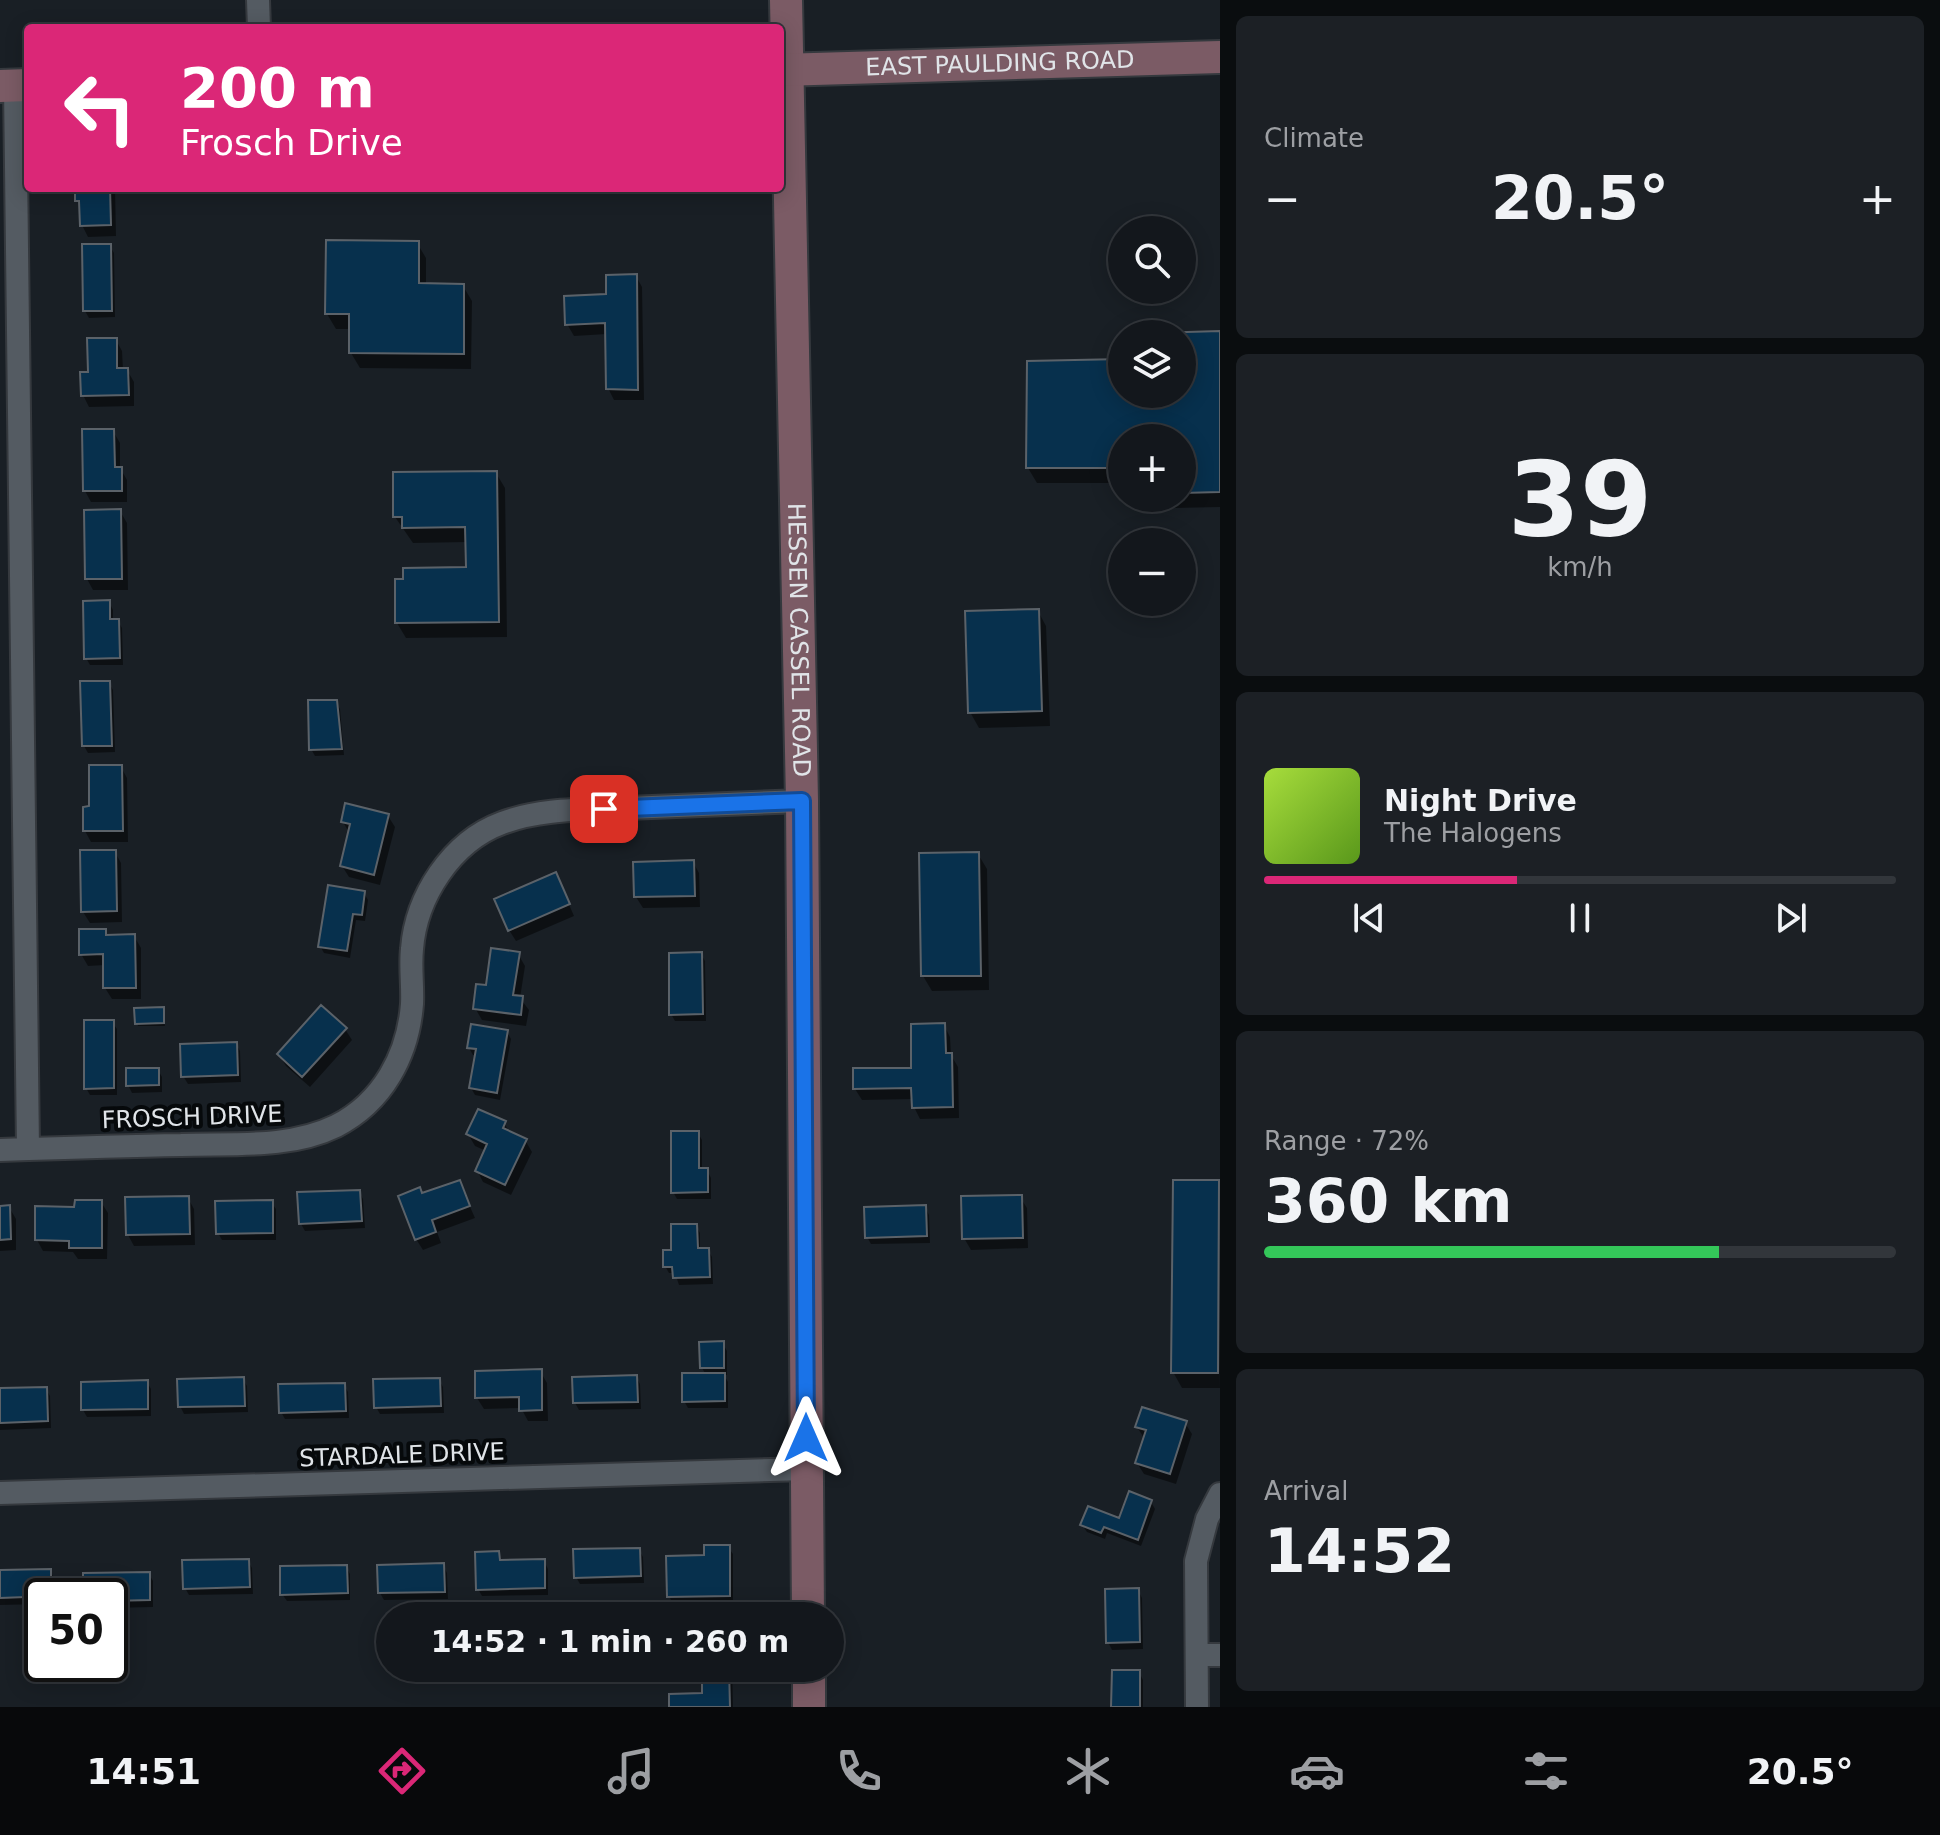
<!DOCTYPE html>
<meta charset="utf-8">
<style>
body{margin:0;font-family:"DejaVu Sans",sans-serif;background:#1c2025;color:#f1f3f6;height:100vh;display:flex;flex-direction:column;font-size:30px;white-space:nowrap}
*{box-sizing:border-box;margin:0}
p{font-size:26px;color:#9d9fa3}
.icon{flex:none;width:44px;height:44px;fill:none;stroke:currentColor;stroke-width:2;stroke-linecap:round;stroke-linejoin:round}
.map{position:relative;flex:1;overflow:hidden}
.panel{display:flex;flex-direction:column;gap:16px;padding:16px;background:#0a0d0f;width:720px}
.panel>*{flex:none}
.hud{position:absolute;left:24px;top:24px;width:760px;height:168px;border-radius:8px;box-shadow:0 4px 20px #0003,0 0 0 2px #32363b;background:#db2777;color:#fff;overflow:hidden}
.tools{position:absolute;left:1108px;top:216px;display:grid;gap:16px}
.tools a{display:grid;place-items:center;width:88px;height:88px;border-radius:50%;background:#13171c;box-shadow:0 4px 20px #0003,0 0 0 2px #32363b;font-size:40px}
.speed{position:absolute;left:24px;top:1578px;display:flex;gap:16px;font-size:40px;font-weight:700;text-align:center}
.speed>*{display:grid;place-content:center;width:104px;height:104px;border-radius:50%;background:#13171c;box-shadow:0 4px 20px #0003,0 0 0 2px #32363b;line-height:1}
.speed .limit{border:4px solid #111;border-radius:12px;background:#fff;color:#111}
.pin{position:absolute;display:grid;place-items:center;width:68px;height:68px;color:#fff;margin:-34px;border-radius:16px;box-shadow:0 4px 12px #0006}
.me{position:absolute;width:88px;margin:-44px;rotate:0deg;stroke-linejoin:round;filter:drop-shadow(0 0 6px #0008)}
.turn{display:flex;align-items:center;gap:28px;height:168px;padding:0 24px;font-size:36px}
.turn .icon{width:104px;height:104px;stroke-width:2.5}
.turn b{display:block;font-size:56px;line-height:68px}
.big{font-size:60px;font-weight:600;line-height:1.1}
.panel .tile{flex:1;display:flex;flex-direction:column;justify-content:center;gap:12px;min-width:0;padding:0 28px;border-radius:12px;background:#1c2025}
.panel .dial{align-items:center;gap:0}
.dial b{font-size:104px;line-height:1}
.song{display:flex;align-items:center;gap:24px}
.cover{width:96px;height:96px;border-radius:12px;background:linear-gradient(135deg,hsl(80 70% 55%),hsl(90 70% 35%))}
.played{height:8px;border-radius:4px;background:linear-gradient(90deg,#db2777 40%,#32363b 40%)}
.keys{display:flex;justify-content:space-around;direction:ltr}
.heat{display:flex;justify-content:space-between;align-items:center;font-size:44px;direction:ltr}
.charge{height:12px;border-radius:6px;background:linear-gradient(90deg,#34c759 72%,#32363b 0)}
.trip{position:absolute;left:376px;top:1602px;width:468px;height:80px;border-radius:40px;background:#13171c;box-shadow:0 4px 20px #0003,0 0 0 2px #32363b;font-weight:600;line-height:80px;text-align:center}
.tabs{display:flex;height:128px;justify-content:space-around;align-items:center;background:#08090b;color:#9d9fa3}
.tabs .icon{width:56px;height:56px}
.tabs .active{color:#db2777}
.tabs b{font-size:36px;color:#f1f3f6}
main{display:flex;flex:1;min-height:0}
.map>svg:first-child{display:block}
.shadow{fill:#0007}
.building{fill:#07304d;stroke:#5b6269;stroke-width:2}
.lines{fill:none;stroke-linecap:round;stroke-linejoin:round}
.minor-casing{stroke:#35393e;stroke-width:26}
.secondary-casing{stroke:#35393e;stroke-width:36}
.minor{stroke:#545b62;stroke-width:22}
.secondary{stroke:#7b5b65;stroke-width:32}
.route-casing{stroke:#114b97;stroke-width:20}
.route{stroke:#1a73e8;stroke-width:14}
.labels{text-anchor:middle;stroke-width:8;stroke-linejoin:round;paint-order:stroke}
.street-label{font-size:24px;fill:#e0e4e8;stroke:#06090b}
</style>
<main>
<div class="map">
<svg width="1220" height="1707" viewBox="0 0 1220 1707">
<rect width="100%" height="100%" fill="#191f25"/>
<path class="shadow" d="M 75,188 L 115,188 L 116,236 L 88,237 L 82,225 L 82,208 Z
M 417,243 L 426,258 L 426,285 L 463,286 L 472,301 L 471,369 L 360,368 L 351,353 L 351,329 L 336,329 L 327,314 Z
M 110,246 L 114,253 L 115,317 L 89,318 L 85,311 Z
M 636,276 L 642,287 L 644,400 L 614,400 L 608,388 L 607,334 L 574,336 L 567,324 Z
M 1220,333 L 1220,507 L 1175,508 L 1170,498 L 1182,498 L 1182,438 L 1122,438 L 1122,483 L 1037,483 L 1028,468 L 1122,361 L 1122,394 L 1182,394 L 1182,334 Z
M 116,340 L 122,351 L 123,370 L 127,370 L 134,382 L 134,406 L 89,407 L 83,395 L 90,374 Z
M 113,431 L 120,443 L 120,468 L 127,480 L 127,502 L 91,502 L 85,491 Z
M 496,473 L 505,488 L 507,637 L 406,638 L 397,623 L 468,569 L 468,542 L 413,543 L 395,517 Z
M 120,511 L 127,523 L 128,590 L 93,590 L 87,579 Z
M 109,602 L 113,610 L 113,621 L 118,621 L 122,628 L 123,665 L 90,665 L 86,658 Z
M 1038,611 L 1046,626 L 1050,726 L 979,728 L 970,712 Z
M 109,683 L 113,690 L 115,752 L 88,753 L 84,746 Z
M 336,702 L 340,709 L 344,755 L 315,756 L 311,749 Z
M 121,767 L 127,778 L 128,842 L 91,842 L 85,831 L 91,808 Z
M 388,816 L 395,827 L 380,885 L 349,877 L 342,866 L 350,834 L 343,822 Z
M 115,852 L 121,863 L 122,922 L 90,923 L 83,912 Z
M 978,854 L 987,869 L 989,990 L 932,991 L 923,976 Z
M 693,862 L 699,873 L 700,907 L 643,908 L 636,897 Z
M 561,886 L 574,916 L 516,941 L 509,930 Z
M 364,893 L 368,900 L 365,921 L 356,920 L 350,958 L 324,953 L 320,946 Z
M 105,931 L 108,937 L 134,936 L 141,948 L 141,999 L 112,999 L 105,988 L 105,965 L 88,966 L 81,954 Z
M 518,954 L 525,966 L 520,998 L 529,1010 L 526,1026 L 482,1020 L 475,1008 L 487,988 Z
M 701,954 L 705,961 L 706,1021 L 675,1021 L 671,1014 Z
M 162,1010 L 165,1026 L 138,1026 L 137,1023 Z
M 112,1022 L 117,1029 L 117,1095 L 90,1095 L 86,1088 Z
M 944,1025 L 950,1037 L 951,1055 L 958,1067 L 959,1118 L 920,1119 L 914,1107 L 914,1099 L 862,1100 L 855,1089 L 913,1070 Z
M 345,1029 L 352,1040 L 310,1087 L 286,1066 L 279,1055 Z
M 507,1032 L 511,1039 L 500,1100 L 475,1095 L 471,1088 L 477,1055 L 473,1055 L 469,1048 Z
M 236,1044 L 240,1051 L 241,1082 L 188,1084 L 183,1076 Z
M 158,1070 L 162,1077 L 162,1092 L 132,1093 L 128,1085 Z
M 504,1123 L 510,1133 L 525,1140 L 532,1152 L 511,1195 L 483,1182 L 477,1170 L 486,1151 L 475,1146 L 468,1134 Z
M 698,1133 L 702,1140 L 702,1170 L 707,1170 L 711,1178 L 711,1199 L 677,1199 L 673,1192 Z
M 459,1182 L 475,1218 L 437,1232 L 441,1243 L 423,1250 L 416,1239 L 422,1196 Z
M 1218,1182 L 1220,1388 L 1182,1388 L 1173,1372 Z
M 359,1192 L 363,1199 L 365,1228 L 305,1231 L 301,1224 Z
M 1020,1197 L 1027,1208 L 1028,1248 L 971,1250 L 964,1238 Z
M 188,1198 L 194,1209 L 195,1245 L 134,1246 L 128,1235 Z
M 101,1202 L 108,1213 L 107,1259 L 78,1259 L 73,1252 L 43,1251 L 37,1240 L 76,1209 Z
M 271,1202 L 276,1209 L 276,1240 L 222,1240 L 218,1233 Z
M 9,1207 L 16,1219 L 16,1250 L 0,1251 L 0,1208 Z
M 925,1207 L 929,1215 L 930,1243 L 871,1244 L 867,1237 Z
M 696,1226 L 700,1233 L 700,1250 L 708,1250 L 712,1257 L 713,1284 L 679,1285 L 675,1273 L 669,1273 L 665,1266 Z
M 723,1344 L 727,1351 L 727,1375 L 724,1375 L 728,1382 L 728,1408 L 688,1408 L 684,1401 L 706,1375 L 702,1368 Z
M 540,1371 L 547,1383 L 548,1421 L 528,1421 L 521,1408 L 484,1409 L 477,1398 Z
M 636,1377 L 640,1384 L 641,1409 L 579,1410 L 575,1403 Z
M 243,1379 L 247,1386 L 248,1412 L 184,1414 L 180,1406 Z
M 439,1380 L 443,1387 L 444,1413 L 380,1414 L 376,1407 Z
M 147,1382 L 151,1389 L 151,1416 L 87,1417 L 83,1410 Z
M 344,1385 L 348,1392 L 349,1418 L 285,1419 L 281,1412 Z
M 46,1389 L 50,1396 L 51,1428 L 0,1430 L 0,1390 Z
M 1185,1423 L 1192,1434 L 1176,1484 L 1144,1474 L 1137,1463 L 1144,1438 L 1137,1427 Z
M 1151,1502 L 1155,1509 L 1141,1546 L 1107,1533 L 1105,1539 L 1087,1532 L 1082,1525 L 1121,1521 Z
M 728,1547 L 733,1554 L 733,1603 L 673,1604 L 669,1596 L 706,1557 Z
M 639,1550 L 643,1557 L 644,1583 L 580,1584 L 576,1577 Z
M 498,1553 L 502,1560 L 544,1561 L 548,1569 L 548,1595 L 482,1596 L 478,1589 Z
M 248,1561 L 252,1568 L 253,1594 L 189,1595 L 185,1588 Z
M 443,1565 L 447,1573 L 448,1599 L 384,1600 L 380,1593 Z
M 346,1567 L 350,1574 L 350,1600 L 287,1601 L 282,1594 Z
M 50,1571 L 54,1578 L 54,1596 L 42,1596 L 42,1604 L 0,1605 L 0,1572 Z
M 149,1574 L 153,1581 L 153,1607 L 110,1608 L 110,1596 L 85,1596 Z
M 1138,1590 L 1142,1598 L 1143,1649 L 1112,1650 L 1108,1642 Z
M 704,1668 L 732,1668 L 733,1707 L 671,1707 L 705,1695 Z
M 1139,1672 L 1143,1680 L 1143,1707 L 1113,1707 Z"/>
<path class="building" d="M 75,188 L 110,188 L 111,225 L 80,226 L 79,201 L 75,201 Z
M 326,240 L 419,241 L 419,283 L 464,284 L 464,354 L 349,353 L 349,314 L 325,314 Z
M 82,244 L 111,244 L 112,311 L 83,311 Z
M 637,274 L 638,390 L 606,389 L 605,323 L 565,325 L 564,296 L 606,294 L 606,275 Z
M 1220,331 L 1220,492 L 1182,493 L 1182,438 L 1122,438 L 1122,468 L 1026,468 L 1027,361 L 1122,359 L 1122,394 L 1182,394 L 1182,334 L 1154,333 Z
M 87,338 L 117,338 L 117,368 L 128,368 L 129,395 L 81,396 L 80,372 L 88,372 Z
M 82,429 L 114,429 L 115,467 L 122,467 L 122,491 L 83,491 Z
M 497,471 L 499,622 L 395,623 L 395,579 L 403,579 L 403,568 L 466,567 L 465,527 L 402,528 L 402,517 L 393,517 L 393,472 Z
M 121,509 L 122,579 L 85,579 L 84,510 Z
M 110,600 L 110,619 L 119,619 L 120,658 L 84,659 L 83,601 Z
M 1039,609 L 1042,711 L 968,713 L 965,611 Z
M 80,681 L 110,681 L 112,746 L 82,746 Z
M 308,700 L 337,700 L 342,749 L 309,750 Z
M 89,765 L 122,765 L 123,831 L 83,831 L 83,807 L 89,806 Z
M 345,803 L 389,814 L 374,875 L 340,866 L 350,824 L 341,822 Z
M 80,850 L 116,850 L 117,911 L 81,912 Z
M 979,852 L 981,976 L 921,976 L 919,853 Z
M 694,860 L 695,896 L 634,897 L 633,862 Z
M 556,872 L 570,904 L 508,931 L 494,899 Z
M 328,885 L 365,891 L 362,915 L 353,914 L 347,951 L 318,947 Z
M 79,929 L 106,929 L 106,935 L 135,934 L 136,988 L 103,988 L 103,954 L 79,955 Z
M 491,948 L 520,952 L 513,995 L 523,996 L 521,1015 L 473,1009 L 476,984 L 486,985 Z
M 702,952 L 703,1014 L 669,1015 L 669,953 Z
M 321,1005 L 347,1028 L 302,1077 L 277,1054 Z
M 164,1007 L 164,1023 L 135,1024 L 134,1008 Z
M 84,1020 L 114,1020 L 114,1088 L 84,1089 Z
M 945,1023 L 946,1053 L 952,1053 L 953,1107 L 912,1108 L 911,1088 L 853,1089 L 853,1068 L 911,1068 L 911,1024 Z
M 471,1024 L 508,1030 L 497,1093 L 469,1088 L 476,1049 L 467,1048 Z
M 237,1042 L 238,1075 L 181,1077 L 180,1044 Z
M 126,1068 L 159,1068 L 159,1085 L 126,1086 Z
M 478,1109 L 506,1121 L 503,1128 L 527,1139 L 505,1185 L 475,1171 L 487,1144 L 466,1134 Z
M 671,1131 L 699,1131 L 699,1168 L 708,1168 L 708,1192 L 671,1193 Z
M 460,1180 L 470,1206 L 432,1220 L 436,1232 L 415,1240 L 398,1196 L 420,1187 L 422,1193 Z
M 1173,1180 L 1219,1180 L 1218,1373 L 1171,1373 Z
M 360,1190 L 362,1221 L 299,1224 L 297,1192 Z
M 1022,1195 L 1023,1238 L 962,1239 L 961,1196 Z
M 189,1196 L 190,1234 L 126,1235 L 125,1197 Z
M 75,1200 L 102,1200 L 102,1248 L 69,1248 L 69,1241 L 35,1240 L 35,1206 L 74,1207 Z
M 273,1200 L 273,1233 L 216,1234 L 215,1201 Z
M 10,1205 L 11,1239 L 0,1240 L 0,1206 Z
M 926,1205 L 927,1236 L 865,1238 L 864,1207 Z
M 671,1224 L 697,1224 L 698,1248 L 709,1248 L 710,1277 L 673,1278 L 672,1267 L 663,1267 L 663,1250 L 671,1250 Z
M 724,1341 L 724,1368 L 700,1368 L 699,1342 Z
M 542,1369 L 542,1410 L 519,1411 L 519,1397 L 475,1398 L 475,1371 Z
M 682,1373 L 725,1373 L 725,1401 L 682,1402 Z
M 637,1375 L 638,1402 L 573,1403 L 572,1377 Z
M 244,1377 L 245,1406 L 178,1407 L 177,1379 Z
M 440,1378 L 441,1406 L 374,1408 L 373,1379 Z
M 148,1380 L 148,1409 L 81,1410 L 81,1382 Z
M 345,1383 L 346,1411 L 279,1413 L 278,1384 Z
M 47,1387 L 48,1421 L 0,1423 L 0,1388 Z
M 1142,1407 L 1187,1421 L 1170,1474 L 1135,1463 L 1146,1430 L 1135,1427 Z
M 1129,1491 L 1152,1500 L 1138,1540 L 1104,1527 L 1101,1533 L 1080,1525 L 1088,1506 L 1119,1518 Z
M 704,1545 L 730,1545 L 730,1596 L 667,1597 L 666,1556 L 704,1555 Z
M 640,1548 L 641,1576 L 574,1578 L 573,1549 Z
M 499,1551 L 500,1560 L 545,1559 L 545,1588 L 476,1590 L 475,1552 Z
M 249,1559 L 250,1587 L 183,1589 L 182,1560 Z
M 444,1563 L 445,1592 L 378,1593 L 377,1565 Z
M 347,1565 L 348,1593 L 280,1595 L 280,1566 Z
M 51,1569 L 51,1596 L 0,1598 L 0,1570 Z
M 150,1572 L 150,1600 L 110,1601 L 110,1596 L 83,1596 L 83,1573 Z
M 1139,1588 L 1140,1642 L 1106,1643 L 1105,1589 Z
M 702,1668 L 729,1668 L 730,1707 L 669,1707 L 669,1694 L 702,1693 Z
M 1112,1670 L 1140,1670 L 1140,1707 L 1111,1707 Z"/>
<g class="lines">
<g class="minor-casing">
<path id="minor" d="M 258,0 L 259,28
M 15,85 L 28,1149
M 0,1150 C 60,1148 121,1146 181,1145 C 232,1143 289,1149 336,1126 C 383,1102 408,1055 412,1004 C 413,986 410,967 412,949 C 416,897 451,842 502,823 C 541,808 586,810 627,808 C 686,806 744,803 802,801
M 0,1493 L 806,1469
M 1197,1655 L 1220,1655
M 1197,1707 L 1196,1561 L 1207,1519 L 1220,1494"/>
</g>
<g class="secondary-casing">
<g id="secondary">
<path id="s1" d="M 786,0 L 802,801 L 808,1616"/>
<path id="s2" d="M 780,70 L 1220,57"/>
<path d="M 0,86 L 28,85"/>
<path d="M 809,1668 L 809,1707"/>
</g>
</g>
<use href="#minor" class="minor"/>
<use href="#secondary" class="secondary"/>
</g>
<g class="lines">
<g class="route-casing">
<path id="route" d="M 604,809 L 802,801 L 806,1438"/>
</g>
<use href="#route" class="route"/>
</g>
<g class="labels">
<g class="street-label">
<text dy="8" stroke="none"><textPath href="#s2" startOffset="220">EAST PAULDING ROAD</textPath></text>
<text dy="8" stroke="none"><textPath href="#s1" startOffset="640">HESSEN CASSEL ROAD</textPath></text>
<text transform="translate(192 1117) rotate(-2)" y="8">FROSCH DRIVE</text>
<text transform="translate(402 1455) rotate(-2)" y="8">STARDALE DRIVE</text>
</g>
</g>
</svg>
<div class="tools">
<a><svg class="icon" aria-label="search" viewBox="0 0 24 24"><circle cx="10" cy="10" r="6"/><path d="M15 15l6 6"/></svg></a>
<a><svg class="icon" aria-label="layers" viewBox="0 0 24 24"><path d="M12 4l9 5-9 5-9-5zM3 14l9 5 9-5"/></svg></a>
<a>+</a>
<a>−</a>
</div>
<div class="speed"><div class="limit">50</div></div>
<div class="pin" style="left:604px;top:809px;background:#d93025"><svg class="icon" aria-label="arrive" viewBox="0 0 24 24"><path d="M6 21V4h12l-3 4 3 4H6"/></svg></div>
<svg class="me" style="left:806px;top:1438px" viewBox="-20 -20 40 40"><path d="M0-17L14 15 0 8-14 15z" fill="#1a73e8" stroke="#fff" stroke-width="4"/></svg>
<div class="trip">14:52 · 1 min · 260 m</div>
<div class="hud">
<div class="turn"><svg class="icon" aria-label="left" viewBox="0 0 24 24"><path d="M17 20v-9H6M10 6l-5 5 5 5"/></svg><div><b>200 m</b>Frosch Drive</div></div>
</div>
</div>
<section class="panel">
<div class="tile"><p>Climate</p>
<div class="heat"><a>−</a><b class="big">20.5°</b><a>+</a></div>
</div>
<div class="tile dial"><b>39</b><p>km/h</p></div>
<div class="tile">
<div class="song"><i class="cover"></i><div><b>Night Drive</b><p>The Halogens</p></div></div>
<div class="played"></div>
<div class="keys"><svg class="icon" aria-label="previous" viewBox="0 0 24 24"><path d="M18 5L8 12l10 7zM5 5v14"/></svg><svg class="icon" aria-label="pause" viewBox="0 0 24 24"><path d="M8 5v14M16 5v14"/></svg><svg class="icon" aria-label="next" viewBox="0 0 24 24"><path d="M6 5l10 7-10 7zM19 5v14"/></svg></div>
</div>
<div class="tile"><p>Range · 72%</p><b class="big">360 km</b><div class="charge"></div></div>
<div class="tile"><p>Arrival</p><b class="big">14:52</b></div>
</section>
</main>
<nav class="tabs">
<b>14:51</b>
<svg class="icon active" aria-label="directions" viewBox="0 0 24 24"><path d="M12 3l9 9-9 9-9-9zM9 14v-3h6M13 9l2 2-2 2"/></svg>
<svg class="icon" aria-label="music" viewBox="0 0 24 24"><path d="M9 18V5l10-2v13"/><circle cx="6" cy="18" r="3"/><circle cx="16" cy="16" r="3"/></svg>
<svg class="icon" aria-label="phone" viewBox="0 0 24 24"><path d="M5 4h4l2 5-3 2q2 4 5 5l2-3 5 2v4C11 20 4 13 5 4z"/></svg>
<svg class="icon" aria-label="climate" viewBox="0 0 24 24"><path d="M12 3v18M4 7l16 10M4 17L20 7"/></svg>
<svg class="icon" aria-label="car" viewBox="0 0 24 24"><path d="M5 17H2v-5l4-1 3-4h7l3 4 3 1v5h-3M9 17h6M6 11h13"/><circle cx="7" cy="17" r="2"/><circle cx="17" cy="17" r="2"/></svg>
<svg class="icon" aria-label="filters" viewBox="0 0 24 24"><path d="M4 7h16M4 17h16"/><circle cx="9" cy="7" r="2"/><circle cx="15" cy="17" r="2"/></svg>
<b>20.5°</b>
</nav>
